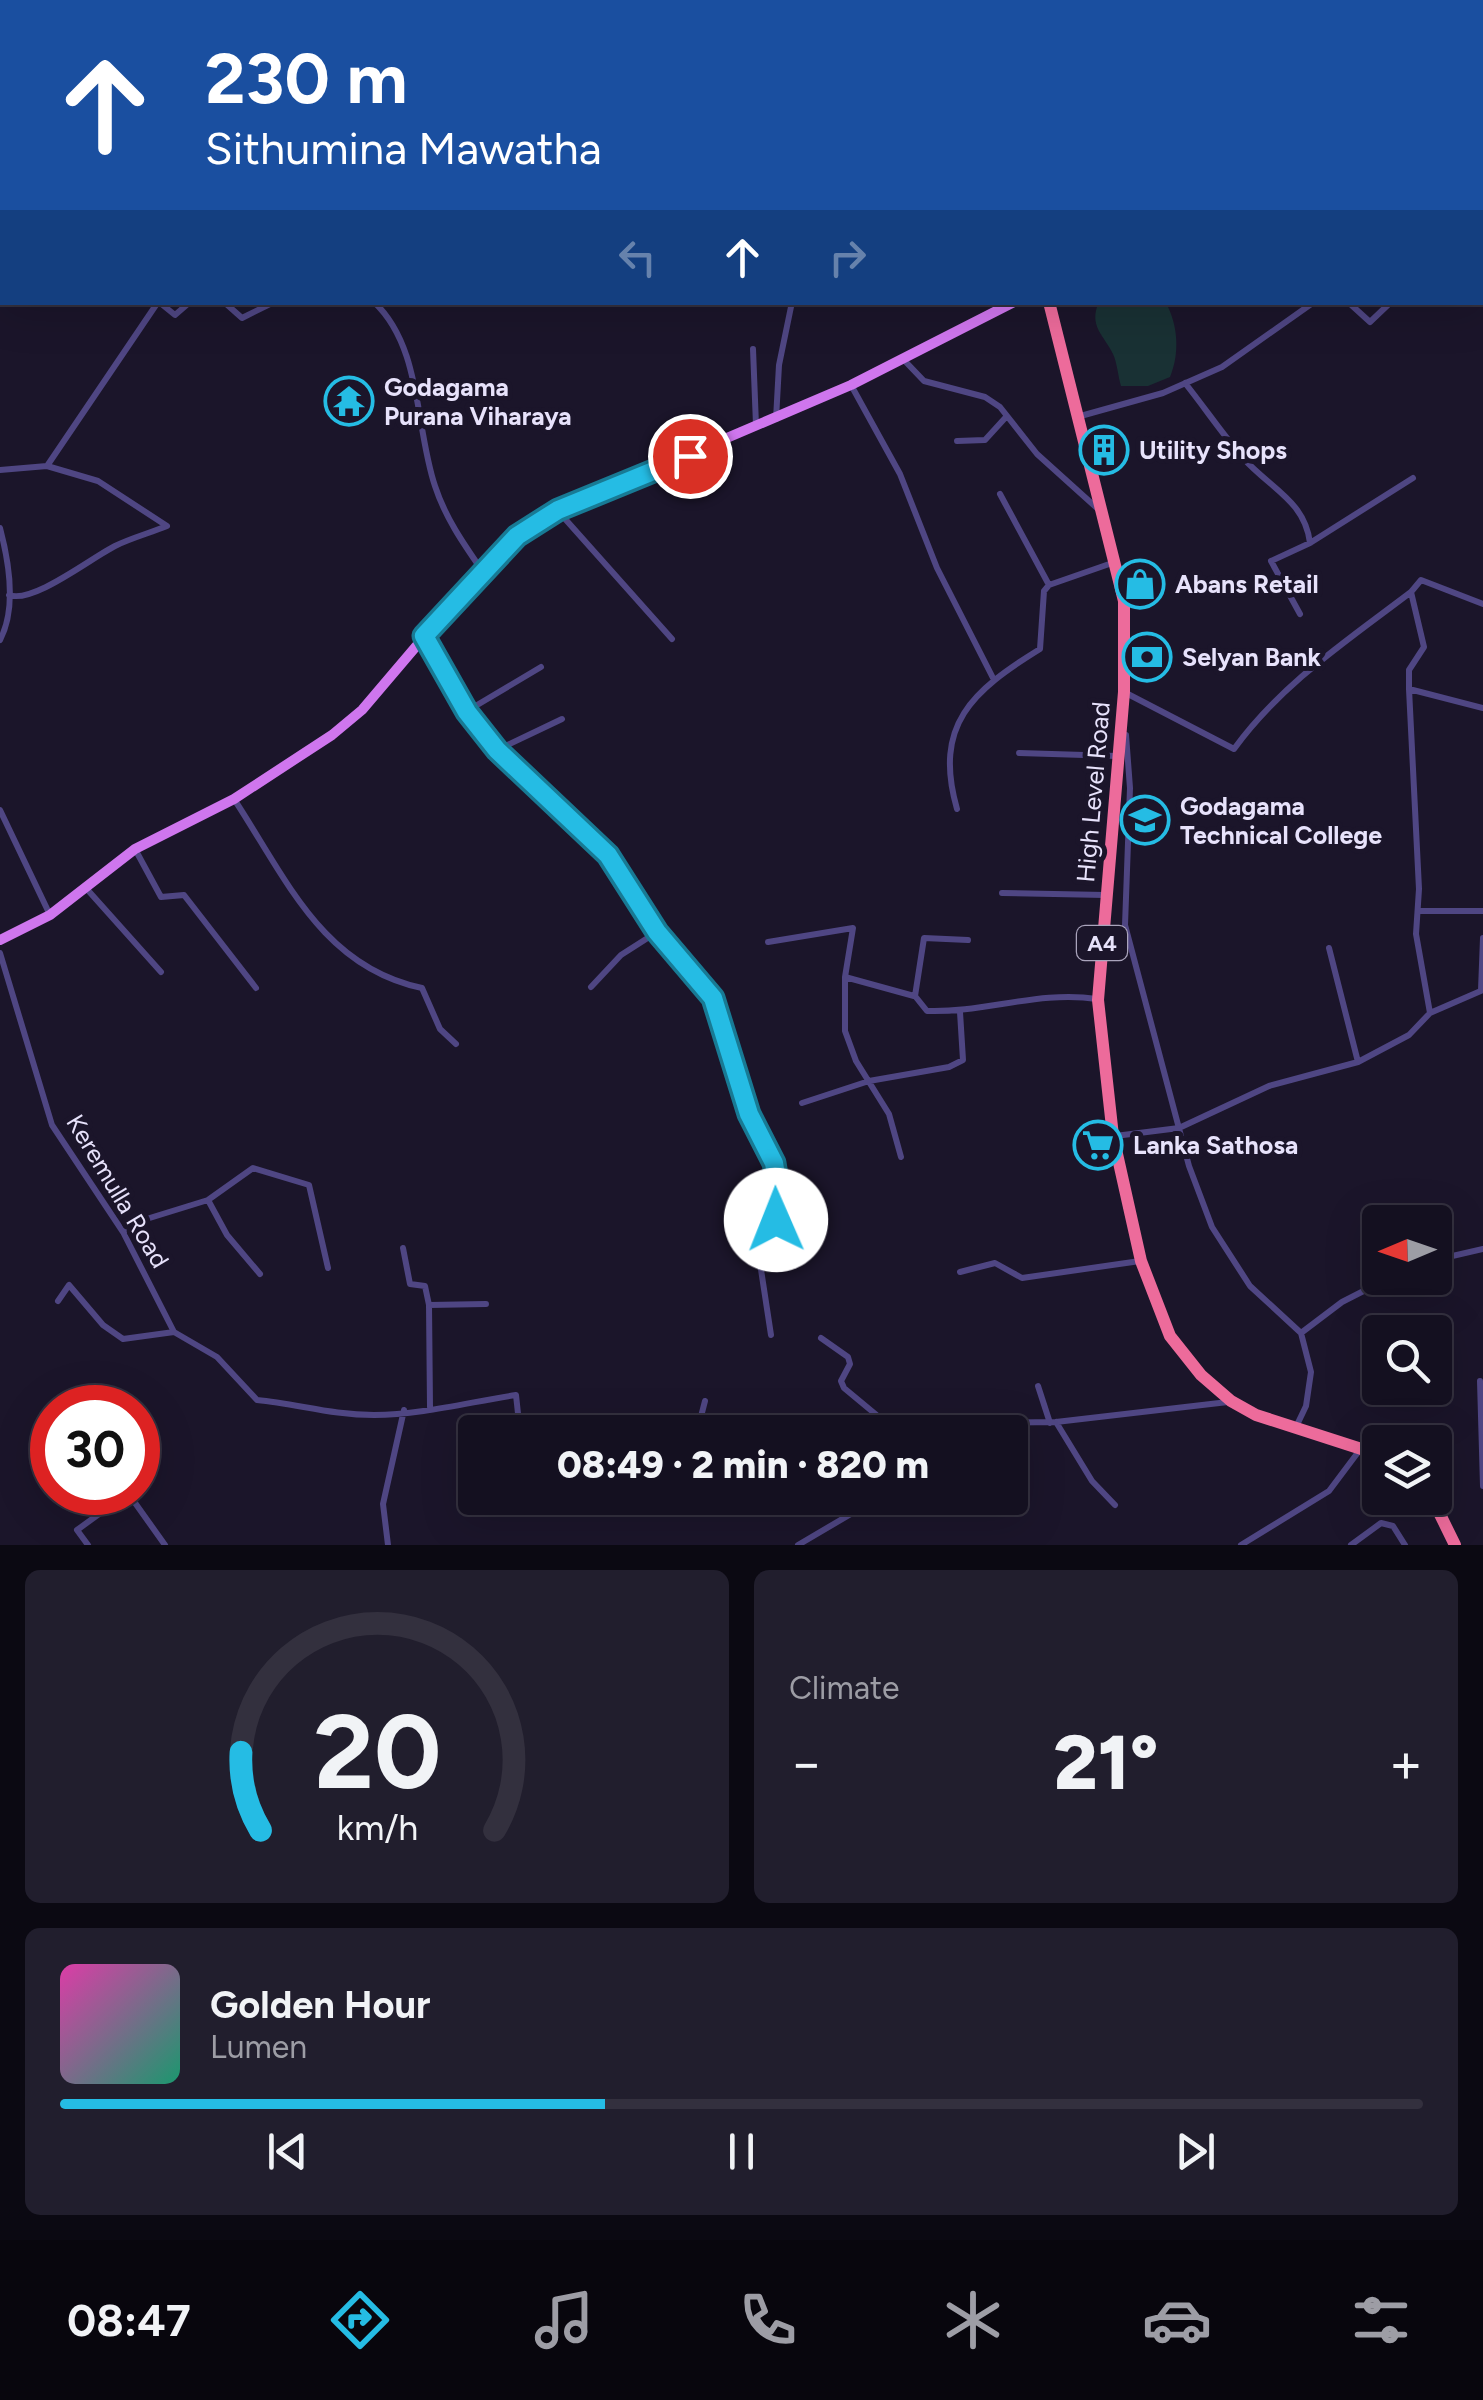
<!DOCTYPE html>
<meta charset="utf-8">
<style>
body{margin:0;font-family:Figtree,sans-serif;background:#211e2d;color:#f1f3f6;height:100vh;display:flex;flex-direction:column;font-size:38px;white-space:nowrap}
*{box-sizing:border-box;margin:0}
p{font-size:32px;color:#9d9da5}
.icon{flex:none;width:55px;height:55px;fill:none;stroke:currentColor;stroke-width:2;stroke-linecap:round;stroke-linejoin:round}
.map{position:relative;height:1545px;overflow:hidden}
.sheet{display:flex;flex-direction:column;gap:25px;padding:25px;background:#0b0912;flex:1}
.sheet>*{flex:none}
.banner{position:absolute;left:0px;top:0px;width:1485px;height:305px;box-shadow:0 10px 40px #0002,0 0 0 2px #33303e;background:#1a4fa0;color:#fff;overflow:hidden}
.needle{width:65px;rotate:268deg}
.tools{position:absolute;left:1362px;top:1205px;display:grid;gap:20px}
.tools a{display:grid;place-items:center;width:90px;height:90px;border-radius:10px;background:#141020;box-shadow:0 10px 40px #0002,0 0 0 2px #33303e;font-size:50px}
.speed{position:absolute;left:30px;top:1385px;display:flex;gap:20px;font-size:50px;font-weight:700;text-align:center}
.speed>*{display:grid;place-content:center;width:130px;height:130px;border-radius:50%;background:#141020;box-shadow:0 10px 40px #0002,0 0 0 2px #33303e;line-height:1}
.speed .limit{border:15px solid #d22;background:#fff;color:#111}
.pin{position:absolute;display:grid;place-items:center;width:85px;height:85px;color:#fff;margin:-42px;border:5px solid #fff;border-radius:50%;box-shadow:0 2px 10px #0007}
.me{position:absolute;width:110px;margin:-55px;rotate:359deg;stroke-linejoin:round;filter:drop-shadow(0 0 8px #0008)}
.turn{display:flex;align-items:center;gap:35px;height:210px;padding:0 40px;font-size:45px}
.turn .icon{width:130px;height:130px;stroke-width:2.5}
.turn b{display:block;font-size:70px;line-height:85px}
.lanes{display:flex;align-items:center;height:95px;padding:0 40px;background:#0003;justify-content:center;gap:50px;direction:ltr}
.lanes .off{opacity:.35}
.big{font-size:75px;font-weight:800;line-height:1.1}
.sheet .widget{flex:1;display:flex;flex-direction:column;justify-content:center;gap:15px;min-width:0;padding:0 35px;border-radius:15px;background:#211e2d}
.sheet .dial{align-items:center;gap:0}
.dial svg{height:260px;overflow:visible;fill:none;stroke:#33303e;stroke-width:7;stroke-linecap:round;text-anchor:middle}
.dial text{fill:#f1f3f6;stroke:none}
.song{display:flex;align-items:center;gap:30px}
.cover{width:120px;height:120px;border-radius:15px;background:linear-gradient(135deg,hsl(320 70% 55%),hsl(160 70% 35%))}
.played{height:10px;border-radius:5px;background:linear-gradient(90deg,#25bce4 40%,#33303e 40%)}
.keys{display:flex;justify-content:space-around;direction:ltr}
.heat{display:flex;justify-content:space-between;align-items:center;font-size:55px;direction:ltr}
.sheet .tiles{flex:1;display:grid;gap:25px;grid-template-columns:1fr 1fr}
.widget:last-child{grid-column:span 2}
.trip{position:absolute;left:458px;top:1415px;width:570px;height:100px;border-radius:10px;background:#141020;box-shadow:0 10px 40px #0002,0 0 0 2px #33303e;font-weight:800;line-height:100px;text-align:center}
.menu{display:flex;height:160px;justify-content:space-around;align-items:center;background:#08060d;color:#9d9da5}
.menu .icon{width:70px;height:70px}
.menu .selected{color:#25bce4}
.menu b{font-size:45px;color:#f1f3f6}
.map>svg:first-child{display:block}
.green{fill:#193134}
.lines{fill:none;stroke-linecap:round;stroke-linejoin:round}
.street{stroke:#4f4683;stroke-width:6}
.primary{stroke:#cf76ee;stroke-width:10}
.highway{stroke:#ed6b9b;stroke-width:12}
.route-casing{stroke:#187a94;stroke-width:25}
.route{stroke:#25bce4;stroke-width:18}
.labels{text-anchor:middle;stroke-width:10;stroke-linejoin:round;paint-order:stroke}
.shield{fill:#1b152a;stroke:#aaa4bc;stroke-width:2.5}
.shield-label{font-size:22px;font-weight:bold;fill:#e7e2fb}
.poi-label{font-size:25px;font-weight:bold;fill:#e7e2fb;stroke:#1b152a;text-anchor:start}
.street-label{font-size:25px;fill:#e7e2fb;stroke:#1b152a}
</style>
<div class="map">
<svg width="1483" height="1545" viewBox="0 0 1483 1545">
<rect width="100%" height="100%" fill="#1b152a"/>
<path class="green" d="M 1099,302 L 1166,303 C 1178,325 1180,353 1170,377 L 1148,386 L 1121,386 C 1118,376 1117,362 1113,354 C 1104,335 1088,326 1099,302 Z"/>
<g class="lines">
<path class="street" d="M 50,0 L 50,2
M 1482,241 L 1483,240
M 159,302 L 175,315 L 190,302
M 224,302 L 242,318 L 274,302
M 374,302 C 422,347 415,427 435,486 C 445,517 463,543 481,569
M 1348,302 L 1370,322 L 1391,302
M 753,349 L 756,425
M 903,359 L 924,381 L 985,397 L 1000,407 L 1037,454 L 1098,509
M 1185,383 C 1205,408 1223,435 1244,459 C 1270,488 1305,501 1310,543
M 851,385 L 900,474 L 937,568 L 993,678
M 1077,417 L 1163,393 L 1222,367 L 1314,302
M 776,419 L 779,365 L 792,302
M 957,441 L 985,440 L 1006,417
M 0,470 L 47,466 L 158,302
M 1000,494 L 1049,585
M 558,511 L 672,639
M 0,528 C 9,562 17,608 0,640
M 1411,592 L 1421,580 L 1483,604
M 9,595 C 33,604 91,558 115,546 C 131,538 150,533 167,526 L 98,481 L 47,466
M 1300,614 L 1271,561 L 1310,543 L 1413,478
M 425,637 L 467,711 L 497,750 L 609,855 L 657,932 L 713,998 L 749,1114 L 774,1163 L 781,1204 L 761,1243 L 760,1263 L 771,1335
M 1409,689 L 1483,708
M 1124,692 L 1234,749 C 1281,684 1348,640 1411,592 L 1424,647 L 1409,670 L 1409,689 L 1419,889 L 1416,934 L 1430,1013
M 467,711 L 541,667
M 1126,735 L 1130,788 L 1125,925 L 1189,1166 L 1212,1227 L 1250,1286 L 1301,1333 L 1311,1372 L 1306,1406 L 1296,1427
M 497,750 L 562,719
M 1019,753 L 1117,756
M 234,799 C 286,878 322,967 422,988 L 440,1029 L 456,1044
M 957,809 C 933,725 972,691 1040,649 L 1044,591 L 1049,585 L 1115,562
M 0,810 L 50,915
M 135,849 L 161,897 L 184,895 L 256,988
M 85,887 L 161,972
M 1002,893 L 1105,895
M 1418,911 L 1483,911
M 968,940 L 924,938 L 915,996 L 927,1011 C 985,1013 1039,990 1097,999
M 768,942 L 853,928 L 845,977 L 914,996
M 1329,948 L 1358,1062
M 0,953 L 52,1125 L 123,1232 L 174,1332 L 123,1339 L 103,1325 L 69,1285 L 58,1301
M 845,977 L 845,1031 L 856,1061 L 889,1114 L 901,1157
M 591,987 L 621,955 L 657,932
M 1481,990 L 1483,938
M 802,1103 L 869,1081 L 949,1067 L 963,1060 L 960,1012
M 1115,1136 L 1179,1128 L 1269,1086 L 1358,1062 L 1409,1035 L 1430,1013 L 1483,990
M 208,1200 L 253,1168 L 309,1185 L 328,1268
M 123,1232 L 140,1221 L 208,1200 L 227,1235 L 260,1274
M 403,1248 L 410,1284 L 425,1286 L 429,1305 L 430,1407
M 1435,1260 L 1483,1249
M 960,1272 L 995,1263 L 1022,1278 L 1140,1261
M 429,1305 L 486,1304
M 174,1332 L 217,1357 L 257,1400 C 298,1404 332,1415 374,1415 C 420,1415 470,1402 516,1395 L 520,1432
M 1301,1333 L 1342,1302 L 1389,1278
M 821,1338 L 848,1357 L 850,1364 L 841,1381 L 844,1388 L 897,1432
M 1480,1381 L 1483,1486
M 1038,1386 L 1050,1423
M 1056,1422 L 1092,1481 L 1115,1505
M 697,1432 L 705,1401
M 941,1432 L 988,1423 L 1056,1422 L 1228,1402
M 88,1545 L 77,1530 L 128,1493 L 165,1545
M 388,1545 L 383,1504 L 404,1410
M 798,1545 L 878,1498
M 1241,1545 L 1329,1491 L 1359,1451
M 1351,1545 L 1381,1523 L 1393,1526 L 1405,1545"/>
<path class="primary" d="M 1209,2 L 1210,0
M 0,940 L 50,915 L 135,849 L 234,799 L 332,735 L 362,710 L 481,570 L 517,536 L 558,510 L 851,385 L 1014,302"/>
<path class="highway" d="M 961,0 L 962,2
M 1049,302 L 1124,601 L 1124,692 L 1098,1000 L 1113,1136 L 1141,1261 L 1170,1336 L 1201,1375 L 1231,1401 L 1256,1415 L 1380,1455
M 1432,1498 L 1455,1545"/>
</g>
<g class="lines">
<g class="route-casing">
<path id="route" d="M 690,456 L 558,510 L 517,536 L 424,636 L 467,712 L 497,750 L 608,855 L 657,932 L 713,998 L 749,1114 L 774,1163 L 781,1204 L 776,1220"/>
</g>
<use href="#route" class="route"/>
</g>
<defs>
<g id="temple-ring" transform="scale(2.5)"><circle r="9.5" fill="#1b152a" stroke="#25bce4" stroke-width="1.5"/><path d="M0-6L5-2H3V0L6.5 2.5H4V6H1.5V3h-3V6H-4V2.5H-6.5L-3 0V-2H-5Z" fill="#25bce4"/></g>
<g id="building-ring" transform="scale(2.5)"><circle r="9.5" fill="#1b152a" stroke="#25bce4" stroke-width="1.5"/><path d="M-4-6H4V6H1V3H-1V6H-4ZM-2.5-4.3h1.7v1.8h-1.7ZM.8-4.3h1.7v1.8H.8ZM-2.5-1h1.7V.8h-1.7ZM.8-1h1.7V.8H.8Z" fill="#25bce4"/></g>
<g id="shop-ring" transform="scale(2.5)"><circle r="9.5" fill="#1b152a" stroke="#25bce4" stroke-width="1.5"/><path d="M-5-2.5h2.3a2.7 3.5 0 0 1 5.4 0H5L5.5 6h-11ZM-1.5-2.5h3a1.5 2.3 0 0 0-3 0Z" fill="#25bce4"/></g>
<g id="bank-ring" transform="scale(2.5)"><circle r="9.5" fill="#1b152a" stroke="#25bce4" stroke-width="1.5"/><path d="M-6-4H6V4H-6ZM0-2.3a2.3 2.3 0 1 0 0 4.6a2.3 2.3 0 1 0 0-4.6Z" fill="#25bce4"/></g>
<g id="university-ring" transform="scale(2.5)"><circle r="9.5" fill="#1b152a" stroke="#25bce4" stroke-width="1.5"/><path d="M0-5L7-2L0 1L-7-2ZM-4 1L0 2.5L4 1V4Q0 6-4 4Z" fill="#25bce4"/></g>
<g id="supermarket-ring" transform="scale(2.5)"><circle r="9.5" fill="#1b152a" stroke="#25bce4" stroke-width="1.5"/><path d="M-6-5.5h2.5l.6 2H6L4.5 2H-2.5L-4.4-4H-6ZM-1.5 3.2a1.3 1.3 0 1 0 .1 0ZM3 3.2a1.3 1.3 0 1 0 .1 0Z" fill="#25bce4"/></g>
</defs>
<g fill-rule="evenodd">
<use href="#temple-ring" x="349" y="401"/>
<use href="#building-ring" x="1104" y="450"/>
<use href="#shop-ring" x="1140" y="584"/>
<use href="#bank-ring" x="1147" y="657"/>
<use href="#university-ring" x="1145" y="820"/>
<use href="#supermarket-ring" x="1098" y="1145"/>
</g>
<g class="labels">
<rect class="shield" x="1077" y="926" width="50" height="34" rx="8"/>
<g class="shield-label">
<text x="1102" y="951">A4</text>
</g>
<g class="poi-label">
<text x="384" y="396">Godagama<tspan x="384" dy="29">Purana Viharaya</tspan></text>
<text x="1139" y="459">Utility Shops</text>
<text x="1175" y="593">Abans Retail</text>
<text x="1182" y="666">Selyan Bank</text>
<text x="1180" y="815">Godagama<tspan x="1180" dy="29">Technical College</tspan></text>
<text x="1133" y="1154">Lanka Sathosa</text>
</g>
<g class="street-label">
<text transform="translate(1093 792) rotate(-85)" y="9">High Level Road</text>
<text transform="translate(118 1191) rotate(59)" y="9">Keremulla Road</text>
</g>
</g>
</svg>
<div class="tools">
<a><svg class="needle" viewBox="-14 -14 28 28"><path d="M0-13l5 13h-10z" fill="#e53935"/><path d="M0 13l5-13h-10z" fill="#9d9da5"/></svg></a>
<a><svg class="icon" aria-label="search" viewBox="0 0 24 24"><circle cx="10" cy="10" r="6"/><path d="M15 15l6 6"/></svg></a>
<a><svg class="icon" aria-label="layers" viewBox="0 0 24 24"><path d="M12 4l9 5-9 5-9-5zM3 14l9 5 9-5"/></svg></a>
</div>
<div class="speed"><div class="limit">30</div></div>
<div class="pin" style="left:690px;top:456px;background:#d93025"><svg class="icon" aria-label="arrive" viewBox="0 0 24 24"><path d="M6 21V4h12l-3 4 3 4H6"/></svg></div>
<svg class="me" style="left:776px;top:1220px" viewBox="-20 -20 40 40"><circle r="19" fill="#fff"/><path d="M0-13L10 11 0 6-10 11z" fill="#25bce4"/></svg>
<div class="trip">08:49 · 2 min · 820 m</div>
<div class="banner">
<div class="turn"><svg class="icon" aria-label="ahead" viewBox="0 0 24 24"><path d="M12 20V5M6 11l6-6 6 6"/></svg><div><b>230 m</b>Sithumina Mawatha</div></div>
<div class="lanes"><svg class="icon off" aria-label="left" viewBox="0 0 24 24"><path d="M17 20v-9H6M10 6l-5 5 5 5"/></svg><svg class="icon" aria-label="ahead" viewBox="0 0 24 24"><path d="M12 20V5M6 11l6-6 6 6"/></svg><svg class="icon off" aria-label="right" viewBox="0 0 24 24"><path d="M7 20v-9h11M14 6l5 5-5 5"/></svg></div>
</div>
</div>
<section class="sheet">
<div class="tiles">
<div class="widget dial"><svg viewBox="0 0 100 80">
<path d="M14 69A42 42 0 1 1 86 69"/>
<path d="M14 69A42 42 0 0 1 8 45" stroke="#25bce4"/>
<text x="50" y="56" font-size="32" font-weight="700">20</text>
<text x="50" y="72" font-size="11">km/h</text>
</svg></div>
<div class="widget"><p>Climate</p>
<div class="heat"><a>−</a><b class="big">21°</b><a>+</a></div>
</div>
<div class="widget">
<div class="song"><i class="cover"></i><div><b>Golden Hour</b><p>Lumen</p></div></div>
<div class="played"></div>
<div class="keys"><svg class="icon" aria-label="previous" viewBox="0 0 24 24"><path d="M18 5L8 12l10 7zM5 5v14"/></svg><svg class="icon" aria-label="pause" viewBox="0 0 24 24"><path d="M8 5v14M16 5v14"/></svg><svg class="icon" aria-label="next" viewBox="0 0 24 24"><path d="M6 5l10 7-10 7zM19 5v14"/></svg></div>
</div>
</div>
</section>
<nav class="menu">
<b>08:47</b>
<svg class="icon selected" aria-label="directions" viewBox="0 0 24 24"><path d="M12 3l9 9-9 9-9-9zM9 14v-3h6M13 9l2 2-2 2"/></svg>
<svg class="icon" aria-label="music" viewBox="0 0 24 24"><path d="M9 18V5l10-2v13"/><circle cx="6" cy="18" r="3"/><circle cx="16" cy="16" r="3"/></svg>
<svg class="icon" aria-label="phone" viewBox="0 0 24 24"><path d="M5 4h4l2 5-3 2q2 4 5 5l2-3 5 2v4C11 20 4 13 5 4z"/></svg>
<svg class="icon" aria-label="climate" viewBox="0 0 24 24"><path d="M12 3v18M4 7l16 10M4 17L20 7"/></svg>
<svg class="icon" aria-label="car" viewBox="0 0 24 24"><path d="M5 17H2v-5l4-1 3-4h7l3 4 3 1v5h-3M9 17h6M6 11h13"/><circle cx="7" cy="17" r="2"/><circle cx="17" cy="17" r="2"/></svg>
<svg class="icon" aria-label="filters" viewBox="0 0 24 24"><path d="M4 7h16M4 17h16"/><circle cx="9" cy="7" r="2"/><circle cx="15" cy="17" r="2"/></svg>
</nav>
